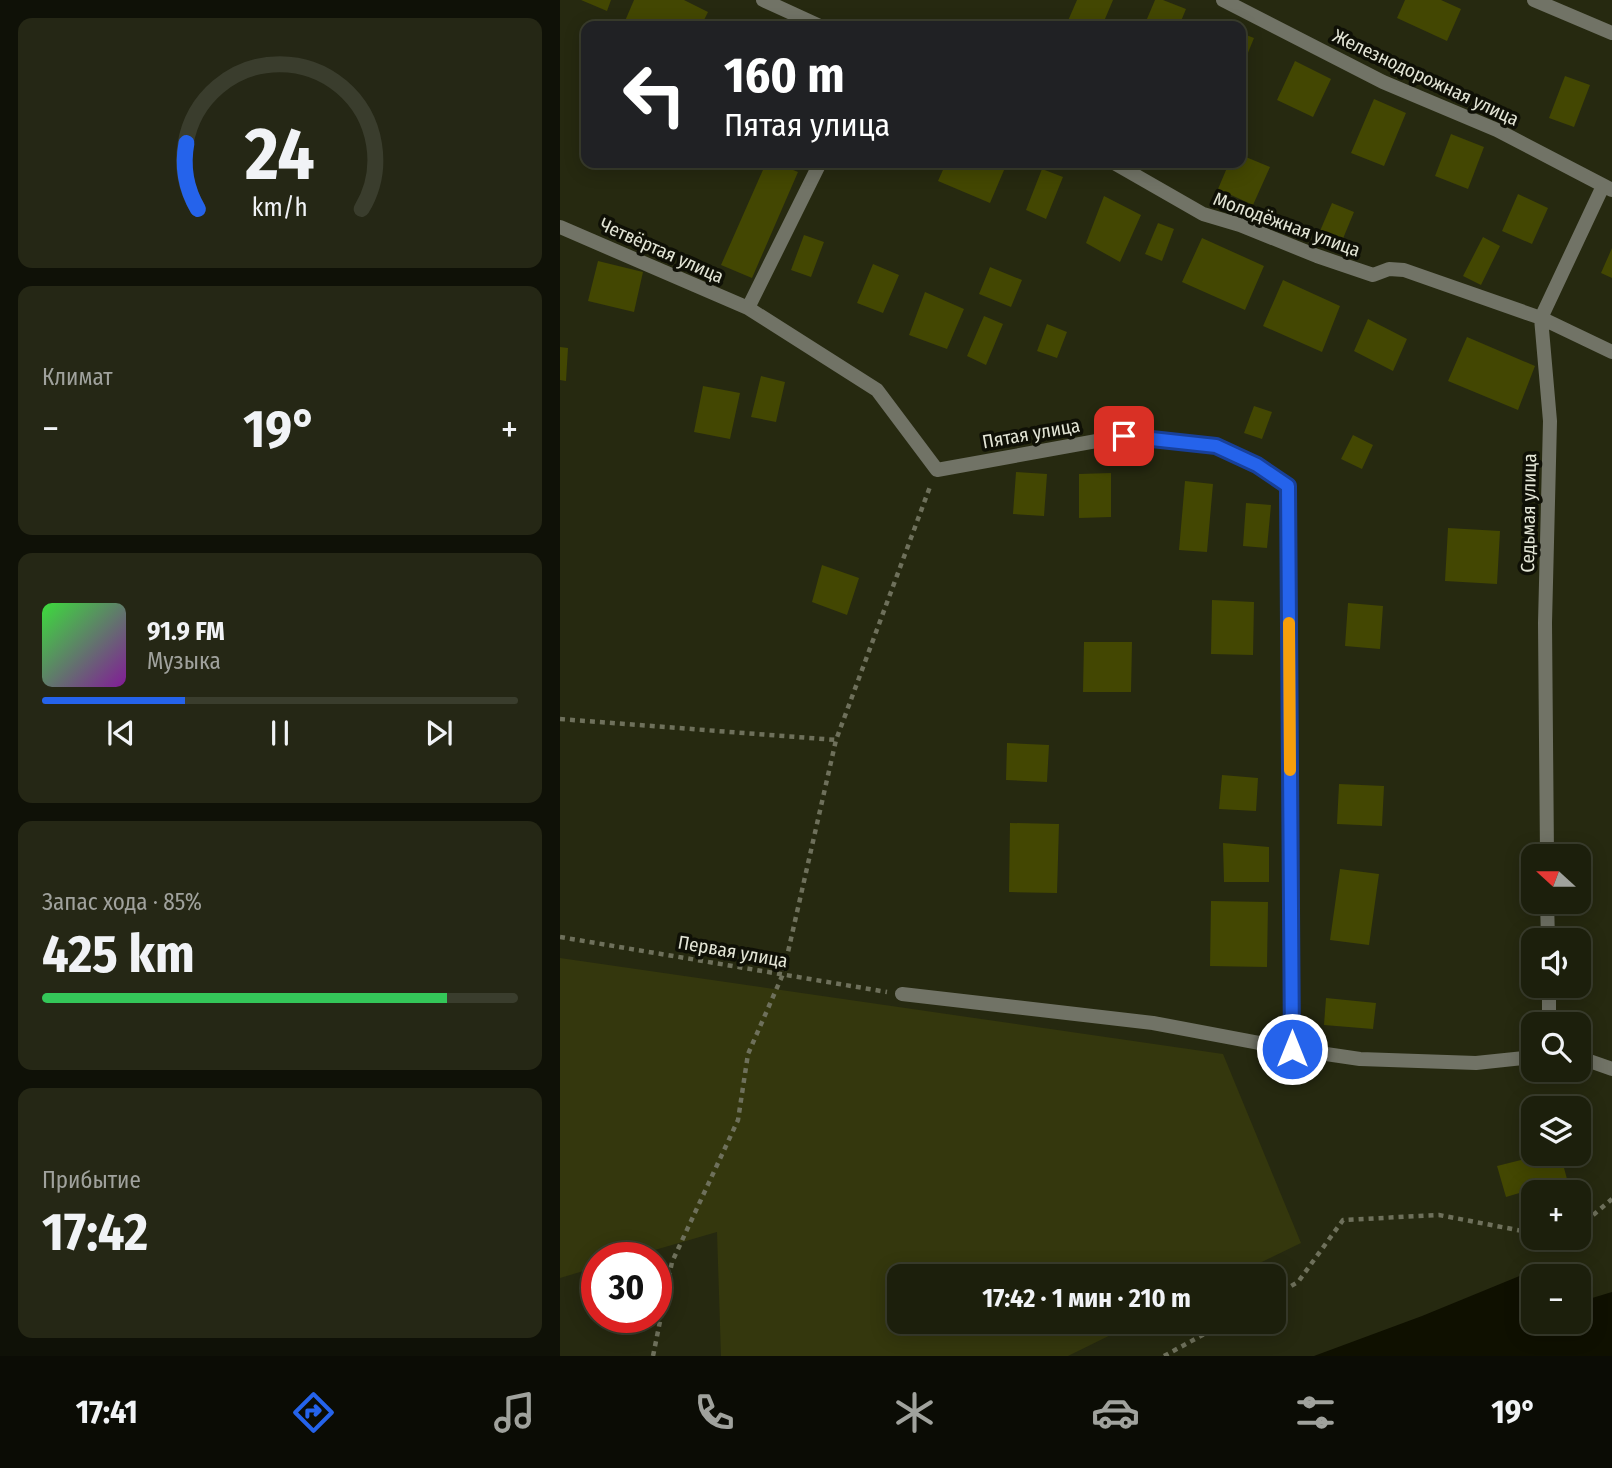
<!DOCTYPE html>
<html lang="ru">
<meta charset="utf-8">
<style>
body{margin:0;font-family:"Fira Sans Condensed",sans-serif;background:#252715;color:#f1f3f6;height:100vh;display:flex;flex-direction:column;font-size:26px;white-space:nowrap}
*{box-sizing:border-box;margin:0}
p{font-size:23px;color:#a0a29d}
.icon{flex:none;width:38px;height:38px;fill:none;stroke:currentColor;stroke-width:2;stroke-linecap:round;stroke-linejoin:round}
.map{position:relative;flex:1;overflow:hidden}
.drawer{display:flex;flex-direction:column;gap:18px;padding:18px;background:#0f1107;width:560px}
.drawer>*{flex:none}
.guide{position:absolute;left:21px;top:21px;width:665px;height:147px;border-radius:14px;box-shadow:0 4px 18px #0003,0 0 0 2px #3a3d2d;background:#202124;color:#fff;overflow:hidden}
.needle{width:46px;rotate:291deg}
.tools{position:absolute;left:961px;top:844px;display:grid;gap:14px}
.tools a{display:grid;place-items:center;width:70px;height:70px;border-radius:14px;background:#1c1f0c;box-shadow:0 4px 18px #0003,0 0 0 2px #3a3d2d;font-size:35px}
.speed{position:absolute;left:21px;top:1242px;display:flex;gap:14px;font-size:35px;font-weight:700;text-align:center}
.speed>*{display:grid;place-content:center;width:91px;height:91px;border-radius:50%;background:#1c1f0c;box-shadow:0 4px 18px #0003,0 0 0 2px #3a3d2d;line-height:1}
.speed .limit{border:10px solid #d22;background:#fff;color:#111}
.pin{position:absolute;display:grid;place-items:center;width:60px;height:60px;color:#fff;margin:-30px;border-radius:14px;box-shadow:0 4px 10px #0006}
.me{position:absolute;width:77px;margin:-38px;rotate:0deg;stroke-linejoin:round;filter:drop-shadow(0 0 5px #0008)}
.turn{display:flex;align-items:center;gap:24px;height:147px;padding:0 28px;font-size:32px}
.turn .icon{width:91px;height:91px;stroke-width:2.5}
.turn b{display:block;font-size:49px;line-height:60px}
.big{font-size:52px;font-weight:700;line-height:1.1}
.drawer .widget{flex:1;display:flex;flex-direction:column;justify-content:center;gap:10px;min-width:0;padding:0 24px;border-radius:14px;background:#252715}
.drawer .dial{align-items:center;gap:0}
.dial svg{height:182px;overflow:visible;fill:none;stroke:#3a3d2d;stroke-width:7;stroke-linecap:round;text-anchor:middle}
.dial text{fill:#f1f3f6;stroke:none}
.song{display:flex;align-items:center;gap:21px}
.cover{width:84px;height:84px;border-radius:10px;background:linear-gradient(135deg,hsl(120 70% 55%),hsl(290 70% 35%))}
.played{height:7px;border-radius:4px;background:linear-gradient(90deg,#2563eb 30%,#3a3d2d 30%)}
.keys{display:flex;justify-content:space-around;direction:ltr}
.heat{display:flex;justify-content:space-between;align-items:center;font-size:38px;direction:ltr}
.charge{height:10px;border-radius:5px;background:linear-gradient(90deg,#34c759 85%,#3a3d2d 0)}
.trip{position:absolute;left:327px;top:1264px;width:399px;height:70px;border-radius:14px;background:#1c1f0c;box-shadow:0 4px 18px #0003,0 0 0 2px #3a3d2d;font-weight:700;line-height:70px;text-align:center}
.tab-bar{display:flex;height:112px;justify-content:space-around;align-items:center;background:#0b0c05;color:#a0a29d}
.tab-bar .icon{width:49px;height:49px}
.tab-bar .active{color:#2563eb}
.tab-bar b{font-size:32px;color:#f1f3f6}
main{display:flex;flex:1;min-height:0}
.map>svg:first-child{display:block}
.green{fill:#34370d}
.water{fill:#0f1000}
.building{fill:#434702}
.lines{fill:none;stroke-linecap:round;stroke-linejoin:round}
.path{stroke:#6e705b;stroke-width:4.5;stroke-dasharray:5 5;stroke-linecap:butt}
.minor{stroke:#717366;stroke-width:14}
.tertiary{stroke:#717366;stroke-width:14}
.route-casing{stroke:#184099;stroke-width:18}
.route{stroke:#2563eb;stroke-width:12}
.slow{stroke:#f59e0b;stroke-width:12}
.labels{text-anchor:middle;stroke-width:7;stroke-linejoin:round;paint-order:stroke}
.street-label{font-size:19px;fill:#e3e5d6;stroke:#0f1006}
</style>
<main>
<section class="drawer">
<div class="widget dial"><svg viewBox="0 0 100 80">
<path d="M14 69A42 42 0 1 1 86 69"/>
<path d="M14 69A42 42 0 0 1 9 40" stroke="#2563eb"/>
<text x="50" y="56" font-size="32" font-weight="700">24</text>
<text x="50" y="72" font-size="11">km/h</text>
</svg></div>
<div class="widget"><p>Климат</p>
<div class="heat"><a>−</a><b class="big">19°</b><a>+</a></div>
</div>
<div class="widget">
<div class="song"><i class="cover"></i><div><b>91.9 FM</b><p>Музыка</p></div></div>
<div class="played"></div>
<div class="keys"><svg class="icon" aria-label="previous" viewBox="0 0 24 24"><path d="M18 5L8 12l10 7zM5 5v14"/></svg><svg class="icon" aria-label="pause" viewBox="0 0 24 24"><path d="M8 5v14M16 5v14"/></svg><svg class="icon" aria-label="next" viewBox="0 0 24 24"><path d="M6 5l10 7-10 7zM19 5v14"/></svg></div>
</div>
<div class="widget"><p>Запас хода · 85%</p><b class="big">425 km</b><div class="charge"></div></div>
<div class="widget"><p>Прибытие</p><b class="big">17:42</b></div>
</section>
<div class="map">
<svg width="1052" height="1356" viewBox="0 0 1052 1356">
<rect width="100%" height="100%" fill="#262910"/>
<path class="green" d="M 0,958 L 663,1054 L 741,1243 L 673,1276 L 340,1276 L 340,1321 L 579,1321 L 508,1356 L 161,1356 L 157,1232 L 67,1258 L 37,1258 L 37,1267 L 0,1278 Z"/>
<path class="water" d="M 962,1275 L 973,1283 L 973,1321 L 1018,1321 L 1019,1302 L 1052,1292 L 1052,1356 L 754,1356 L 862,1316 Z"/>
<path class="building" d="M 21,0 L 51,0 L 47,11 Z
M 74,0 L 124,0 L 148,12 L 141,26 L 77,26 L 65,21 Z
M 517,0 L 553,0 L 542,26 L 514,26 L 507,23 Z
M 595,0 L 603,0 L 626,9 L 619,26 L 584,26 Z
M 845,0 L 881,0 L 901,9 L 887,41 L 837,18 Z
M 681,33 L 694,38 L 681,70 Z
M 735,61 L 771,79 L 753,117 L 717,100 Z
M 1005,76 L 1030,85 L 1014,127 L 989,118 Z
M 814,99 L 846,113 L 824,166 L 791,153 Z
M 891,134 L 924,147 L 908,189 L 875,176 Z
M 681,155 L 710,167 L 693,205 L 658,189 L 669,163 L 681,163 Z
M 206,163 L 216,163 L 238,172 L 192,278 L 161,265 Z
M 386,163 L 447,163 L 430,203 L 378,181 Z
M 482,169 L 503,177 L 486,219 L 466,210 Z
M 958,194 L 988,208 L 972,244 L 942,231 Z
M 544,196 L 581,215 L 560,262 L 526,243 Z
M 772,203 L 794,212 L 782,241 L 760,231 Z
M 598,223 L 614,229 L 602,261 L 585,254 Z
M 244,235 L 264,242 L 251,277 L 231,270 Z
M 923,237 L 940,246 L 921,285 L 903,276 Z
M 642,238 L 704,266 L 685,310 L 622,282 Z
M 1052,248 L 1052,278 L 1041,273 Z
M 38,261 L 83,272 L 74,312 L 28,301 Z
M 313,264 L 339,275 L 323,313 L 297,303 Z
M 430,267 L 462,280 L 451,307 L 419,294 Z
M 723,280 L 780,306 L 762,352 L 703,326 Z
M 365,292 L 404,309 L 387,349 L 349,335 Z
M 424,316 L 443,324 L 426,365 L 407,356 Z
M 808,319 L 847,339 L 833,371 L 794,351 Z
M 487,324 L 507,332 L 497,358 L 477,351 Z
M 907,337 L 975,366 L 958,410 L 888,381 Z
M 0,347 L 8,348 L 6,381 L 0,380 Z
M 201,376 L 225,382 L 216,422 L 191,417 Z
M 143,386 L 180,393 L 170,439 L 134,432 Z
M 694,406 L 712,412 L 702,439 L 684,433 Z
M 793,435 L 813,445 L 802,469 L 781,459 Z
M 456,472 L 487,474 L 484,516 L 453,514 Z
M 551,473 L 551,517 L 519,518 L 519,474 Z
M 625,481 L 653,484 L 647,552 L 619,550 Z
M 686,503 L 711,505 L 707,548 L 683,546 Z
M 888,528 L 940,531 L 937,584 L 885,581 Z
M 262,565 L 299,578 L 287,615 L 252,602 Z
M 652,600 L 694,602 L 693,655 L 651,654 Z
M 788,603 L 823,606 L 820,649 L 785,646 Z
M 524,642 L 572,642 L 571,692 L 523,692 Z
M 447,743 L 489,745 L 487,782 L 446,780 Z
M 662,775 L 698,778 L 696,811 L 659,809 Z
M 779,784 L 824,786 L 822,826 L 777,824 Z
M 450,823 L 499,824 L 497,893 L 449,892 Z
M 663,843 L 709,847 L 709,882 L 664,882 Z
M 780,869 L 819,874 L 809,945 L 770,940 Z
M 651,901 L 708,902 L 707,967 L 650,966 Z
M 766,998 L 816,1003 L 813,1029 L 764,1025 Z
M 989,1153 L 1000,1153 L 1007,1179 L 946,1197 L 937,1166 Z"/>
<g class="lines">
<path class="path" d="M 0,719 L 276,740
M 0,937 L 327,992
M 1018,1228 L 1052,1199
M 993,1237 L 1005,1240 L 1008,1237
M 714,1296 L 738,1282 L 783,1220 L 879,1215 L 973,1233
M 93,1356 L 112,1262 L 178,1120 L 188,1054 L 223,974 L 276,740 L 371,484
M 604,1356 L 668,1321"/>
<path class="minor" d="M 203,0 L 260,26
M 663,0 L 823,82 L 937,130 L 1052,190
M 260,163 L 188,308 L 317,390 L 377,470 L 564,436 L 656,446 L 697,465 L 728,487 L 732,1049
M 554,163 L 643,214 L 680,225 L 757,256 L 813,275 L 829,269 L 844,270 L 981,318 L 1052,352
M 0,227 L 188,308
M 987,856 L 985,623 L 990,421 L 981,318 L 1043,186
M 987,901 L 988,940
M 989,985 L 989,1024
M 342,994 L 593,1023 L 732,1049 L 800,1059 L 916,1063 L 973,1057
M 1018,1057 L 1052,1069"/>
<path class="tertiary" d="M 974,0 L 1052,33"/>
</g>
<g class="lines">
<g class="route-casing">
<path id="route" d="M 564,436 L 656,446 L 697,465 L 728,486 L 732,1049"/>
</g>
<use href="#route" class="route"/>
<path class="slow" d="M 729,623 L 730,770"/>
</g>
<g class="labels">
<g class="street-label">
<text transform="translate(866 77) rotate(25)" y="7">Железнодорожная улица</text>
<text transform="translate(727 224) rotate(20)" y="7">Молодёжная улица</text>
<text transform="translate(102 250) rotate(24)" y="7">Четвёртая улица</text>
<text transform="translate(471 433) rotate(-10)" y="7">Пятая улица</text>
<text transform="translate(968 513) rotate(-89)" y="7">Седьмая улица</text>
<text transform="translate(173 951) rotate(10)" y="7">Первая улица</text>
</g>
</g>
</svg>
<div class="tools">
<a><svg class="needle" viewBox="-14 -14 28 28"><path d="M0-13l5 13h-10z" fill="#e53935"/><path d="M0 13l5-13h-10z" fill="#a0a29d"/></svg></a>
<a><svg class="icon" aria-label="sound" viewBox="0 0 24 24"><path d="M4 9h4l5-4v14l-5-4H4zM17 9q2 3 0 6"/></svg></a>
<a><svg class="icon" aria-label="search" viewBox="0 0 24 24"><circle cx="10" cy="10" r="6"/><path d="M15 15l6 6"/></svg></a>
<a><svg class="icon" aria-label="layers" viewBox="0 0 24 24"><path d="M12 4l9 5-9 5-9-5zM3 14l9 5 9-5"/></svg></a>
<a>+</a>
<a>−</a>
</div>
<div class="speed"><div class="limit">30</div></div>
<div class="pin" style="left:564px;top:436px;background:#d93025"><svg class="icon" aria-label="arrive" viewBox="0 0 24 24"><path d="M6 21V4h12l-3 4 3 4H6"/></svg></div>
<svg class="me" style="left:732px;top:1049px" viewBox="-20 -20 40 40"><circle r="17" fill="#2563eb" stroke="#fff" stroke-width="3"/><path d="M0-11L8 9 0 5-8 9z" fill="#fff"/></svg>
<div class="trip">17:42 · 1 мин · 210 m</div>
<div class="guide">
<div class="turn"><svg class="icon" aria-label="left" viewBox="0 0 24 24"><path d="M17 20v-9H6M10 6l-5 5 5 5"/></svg><div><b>160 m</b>Пятая улица</div></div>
</div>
</div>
</main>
<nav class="tab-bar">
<b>17:41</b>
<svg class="icon active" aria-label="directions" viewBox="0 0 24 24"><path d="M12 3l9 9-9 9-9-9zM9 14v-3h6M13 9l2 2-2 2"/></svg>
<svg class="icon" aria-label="music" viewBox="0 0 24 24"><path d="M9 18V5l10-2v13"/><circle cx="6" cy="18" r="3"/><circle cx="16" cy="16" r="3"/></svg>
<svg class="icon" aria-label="phone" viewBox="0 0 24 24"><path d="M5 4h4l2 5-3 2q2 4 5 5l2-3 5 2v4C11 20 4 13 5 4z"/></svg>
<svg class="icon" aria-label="climate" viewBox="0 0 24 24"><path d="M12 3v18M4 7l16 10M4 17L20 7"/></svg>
<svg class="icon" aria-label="car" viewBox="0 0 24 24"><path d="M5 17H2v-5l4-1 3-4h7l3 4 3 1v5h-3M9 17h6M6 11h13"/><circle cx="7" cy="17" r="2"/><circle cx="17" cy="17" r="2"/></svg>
<svg class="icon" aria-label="filters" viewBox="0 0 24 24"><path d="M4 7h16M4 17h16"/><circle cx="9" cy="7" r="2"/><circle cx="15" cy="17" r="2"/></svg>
<b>19°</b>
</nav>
